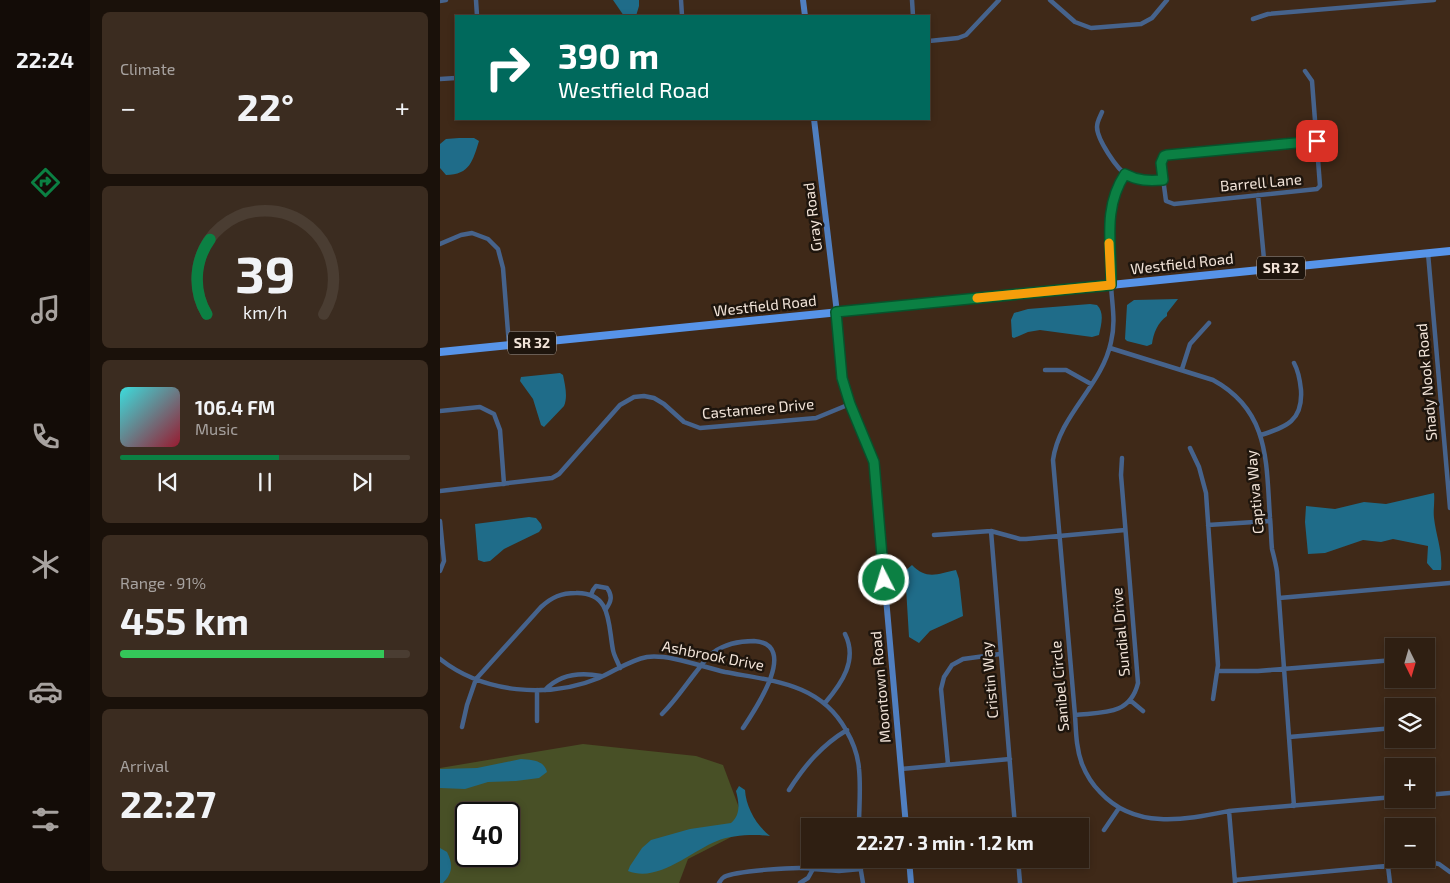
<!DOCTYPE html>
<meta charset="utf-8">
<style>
body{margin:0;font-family:"Exo 2",sans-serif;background:#3b2c20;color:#f1f3f6;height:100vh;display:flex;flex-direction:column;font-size:19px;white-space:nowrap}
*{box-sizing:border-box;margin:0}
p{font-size:16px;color:#a7a29f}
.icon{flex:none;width:28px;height:28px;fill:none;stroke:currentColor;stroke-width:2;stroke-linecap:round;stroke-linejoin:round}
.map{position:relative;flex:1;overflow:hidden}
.side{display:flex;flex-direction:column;gap:12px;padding:12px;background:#1a110a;width:350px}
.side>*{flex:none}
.top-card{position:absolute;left:15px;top:15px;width:475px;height:105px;border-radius:0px;box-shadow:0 2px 8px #0003,0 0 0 1px #4a3d32;background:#00695c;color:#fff;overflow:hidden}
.needle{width:32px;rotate:175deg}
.fabs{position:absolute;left:945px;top:638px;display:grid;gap:10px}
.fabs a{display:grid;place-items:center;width:50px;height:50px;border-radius:0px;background:#2f1f12;box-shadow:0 2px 8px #0003,0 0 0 1px #4a3d32;font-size:25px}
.speed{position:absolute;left:15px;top:802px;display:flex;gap:10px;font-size:25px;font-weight:700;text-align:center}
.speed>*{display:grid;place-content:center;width:65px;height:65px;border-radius:50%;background:#2f1f12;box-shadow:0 2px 8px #0003,0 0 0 1px #4a3d32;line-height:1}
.speed .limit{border:2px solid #111;border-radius:8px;background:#fff;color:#111}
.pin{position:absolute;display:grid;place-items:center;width:42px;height:42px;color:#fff;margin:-21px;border-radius:10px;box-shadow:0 2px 8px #0006}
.me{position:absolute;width:55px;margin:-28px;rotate:355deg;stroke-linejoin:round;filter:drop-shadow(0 0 4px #0008)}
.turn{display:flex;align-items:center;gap:18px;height:105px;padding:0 20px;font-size:22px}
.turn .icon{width:65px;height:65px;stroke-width:2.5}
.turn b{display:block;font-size:35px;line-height:42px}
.big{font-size:38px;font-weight:700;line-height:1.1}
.side .widget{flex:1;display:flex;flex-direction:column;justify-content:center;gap:8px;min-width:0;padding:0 18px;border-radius:8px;background:#3b2c20}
.side .dial{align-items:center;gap:0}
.dial svg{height:130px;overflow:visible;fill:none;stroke:#4a3d32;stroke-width:7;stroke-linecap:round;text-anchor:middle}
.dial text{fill:#f1f3f6;stroke:none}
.song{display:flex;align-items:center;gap:15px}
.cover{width:60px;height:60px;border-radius:8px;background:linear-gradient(135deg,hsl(180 70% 55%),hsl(350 70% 35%))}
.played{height:5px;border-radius:2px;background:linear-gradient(90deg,#0b8043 55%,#4a3d32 55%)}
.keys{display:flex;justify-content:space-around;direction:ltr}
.heat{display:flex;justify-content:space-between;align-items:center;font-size:28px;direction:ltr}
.charge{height:8px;border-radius:4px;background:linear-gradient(90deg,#34c759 91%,#4a3d32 0)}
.trip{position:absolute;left:361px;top:818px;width:288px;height:50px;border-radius:0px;background:#2f1f12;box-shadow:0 2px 8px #0003,0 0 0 1px #4a3d32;font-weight:700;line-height:50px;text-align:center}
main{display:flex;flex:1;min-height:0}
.tabs{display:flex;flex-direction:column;width:90px;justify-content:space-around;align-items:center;background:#130c07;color:#a7a29f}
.tabs .icon{width:35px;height:35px}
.tabs .on{color:#0b8043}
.tabs b{font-size:22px;color:#f1f3f6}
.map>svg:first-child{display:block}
.green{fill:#485026;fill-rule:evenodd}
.water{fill:#1f6c89}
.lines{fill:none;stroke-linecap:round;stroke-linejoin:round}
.street{stroke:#46638c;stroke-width:4.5}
.secondary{stroke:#507fc0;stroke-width:6}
.primary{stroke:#5794e9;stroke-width:8}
.route-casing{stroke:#07532c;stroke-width:12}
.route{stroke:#0b8043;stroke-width:9}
.slow{stroke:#f59e0b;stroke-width:9}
.labels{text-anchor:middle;stroke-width:5;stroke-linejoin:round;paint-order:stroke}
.shield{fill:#1e150d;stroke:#b2a59b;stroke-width:1}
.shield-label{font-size:14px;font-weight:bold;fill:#f1e3d8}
.street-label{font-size:15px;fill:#f1e3d8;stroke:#1e150d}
</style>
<main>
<nav class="tabs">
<b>22:24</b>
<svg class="icon on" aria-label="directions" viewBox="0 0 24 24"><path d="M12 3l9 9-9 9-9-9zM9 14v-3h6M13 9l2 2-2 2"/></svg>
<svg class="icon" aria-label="music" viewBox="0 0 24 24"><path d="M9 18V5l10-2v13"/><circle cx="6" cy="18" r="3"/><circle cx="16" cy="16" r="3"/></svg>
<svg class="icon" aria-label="phone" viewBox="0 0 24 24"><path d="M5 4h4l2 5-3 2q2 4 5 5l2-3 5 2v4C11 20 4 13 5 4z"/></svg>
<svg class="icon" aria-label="climate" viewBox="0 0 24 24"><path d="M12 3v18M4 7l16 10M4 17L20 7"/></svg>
<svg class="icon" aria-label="car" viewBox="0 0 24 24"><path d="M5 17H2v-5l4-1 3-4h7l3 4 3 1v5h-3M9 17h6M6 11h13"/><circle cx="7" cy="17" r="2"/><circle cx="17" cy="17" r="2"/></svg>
<svg class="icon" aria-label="filters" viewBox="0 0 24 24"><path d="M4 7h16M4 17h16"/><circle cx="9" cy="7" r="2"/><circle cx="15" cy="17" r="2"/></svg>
</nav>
<section class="side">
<div class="widget"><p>Climate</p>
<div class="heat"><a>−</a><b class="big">22°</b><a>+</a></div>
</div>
<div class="widget dial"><svg viewBox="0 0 100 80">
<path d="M14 69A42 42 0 1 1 86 69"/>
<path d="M14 69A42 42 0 0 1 16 23" stroke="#0b8043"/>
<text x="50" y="56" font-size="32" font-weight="700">39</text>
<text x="50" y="72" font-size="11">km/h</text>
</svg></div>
<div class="widget">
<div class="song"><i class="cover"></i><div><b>106.4 FM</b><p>Music</p></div></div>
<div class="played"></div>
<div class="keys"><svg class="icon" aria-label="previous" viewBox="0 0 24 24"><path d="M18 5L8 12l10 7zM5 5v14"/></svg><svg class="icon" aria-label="pause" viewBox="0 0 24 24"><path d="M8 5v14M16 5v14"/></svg><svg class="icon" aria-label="next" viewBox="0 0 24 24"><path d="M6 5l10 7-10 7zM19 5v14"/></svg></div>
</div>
<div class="widget"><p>Range · 91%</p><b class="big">455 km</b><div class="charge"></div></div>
<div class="widget"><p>Arrival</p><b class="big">22:27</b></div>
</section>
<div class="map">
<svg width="1010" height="883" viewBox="0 0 1010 883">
<rect width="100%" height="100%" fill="#3f2918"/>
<path class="green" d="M 143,744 L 256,756 L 283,765 L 307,829 L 248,859 L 239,883 L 0,883 L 0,768 ZM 26,814 L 69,814 L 69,856 L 26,856 Z"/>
<path class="water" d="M 173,0 L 199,0 L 199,6 L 196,16 L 184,16 Z
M 19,138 L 34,138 L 39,141 C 33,160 30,175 6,175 L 0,168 L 0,144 L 6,139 Z
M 738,299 L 727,313 L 727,316 C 718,322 713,334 712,344 L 707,346 L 687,341 L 685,339 L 687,305 L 694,300 Z
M 650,304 L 657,305 C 665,313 661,325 659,335 L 652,337 L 600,330 L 588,332 L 574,338 L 572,337 L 571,320 L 574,313 L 588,309 Z
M 120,373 L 123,375 C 125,385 128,397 124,406 L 104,427 L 101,425 L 93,399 L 80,381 L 81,377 Z
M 994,493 C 995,502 993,509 994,518 C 996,536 1003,552 1001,570 L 993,570 L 987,563 L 988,546 L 953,539 L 941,542 L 923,540 L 885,553 L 868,554 L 865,522 L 866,506 L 895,509 L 924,502 L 946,504 Z
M 89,517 L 96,518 L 101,524 L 102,528 L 99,532 L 64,549 L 50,561 L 44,562 L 38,560 L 35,524 Z
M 472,565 C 486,580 498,574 516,570 L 519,579 L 523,616 L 490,631 L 479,643 L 469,637 L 465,571 Z
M 81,759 C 92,760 104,760 107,772 L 99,778 L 76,781 L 48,782 L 25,789 L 0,788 L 0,769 L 37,768 Z
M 299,786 L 305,790 C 306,807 316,825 330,836 C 316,834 290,835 277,841 C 251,851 219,883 188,871 L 190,866 L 202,848 L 211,840 L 250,829 L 291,823 C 301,815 299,802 296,791 Z
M 0,848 L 7,852 C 13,864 13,873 3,883 L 0,883 Z"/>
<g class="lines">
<path class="street" d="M 36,0 L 37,16
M 241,0 L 242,16
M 472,0 L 473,16
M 610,0 L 635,22 L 651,28 L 701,24 L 712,18 L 727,0
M 0,1 L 6,0
M 813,19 L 828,14 L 994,0
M 489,41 L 518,38 L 526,35 L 559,0
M 865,71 L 872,81 L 880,186 L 877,189 L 734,204 L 726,201 L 721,163 L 724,156 L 727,155 L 877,141
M 0,79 L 16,78
M 662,112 C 660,117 657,121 657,127 C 657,139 677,170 688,176 C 699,182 710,181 723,180
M 685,174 C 664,207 670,248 671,285 C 672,305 676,322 671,342 C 662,386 619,415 613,460 L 635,715 C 636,731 636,748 642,764 C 646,774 652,784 660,792 C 695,830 744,820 789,811 L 954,797
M 818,195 L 825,270
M 0,244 L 21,235 L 32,233 L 48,239 L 58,249 L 63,268 L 69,345
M 988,253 L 1010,508
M 670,348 L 773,380 C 830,411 826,462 830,518 C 831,528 831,539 832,549 C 834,557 836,564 837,572 L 854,806
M 742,369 L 750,344 L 769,323
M 605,370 L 626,370 L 651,384
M 0,411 L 40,407 L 54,414 L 60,430 L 64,484
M 821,435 C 846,427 863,421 861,390 C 860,380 859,372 854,363
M 750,448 L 759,467 L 766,493 L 778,665 L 773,699
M 0,491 L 112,478 L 119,474 L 180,405 L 194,397 L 204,396 L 214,398 L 224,404 L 244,422 L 260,428 L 376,418 L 410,404
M 0,521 L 4,561 L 0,571
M 768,525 L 830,521
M 551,531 L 575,826
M 494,535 L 551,531 L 580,539 L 586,539 L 685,530
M 151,595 L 153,590 L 156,586 L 167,588 C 173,596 171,602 166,609
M 839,598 L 1010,583
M 0,659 C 43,693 108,699 159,678 C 175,671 190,660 207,657 C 229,654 263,667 285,672 C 333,681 380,683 406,730 C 413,742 418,755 419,769 C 421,788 419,808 419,826
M 778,671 L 818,671 L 954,660
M 105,690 C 120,674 140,672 161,676
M 691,701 L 703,711
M 385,703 C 402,683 418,660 405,634
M 222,714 C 235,701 245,686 256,672 C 262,665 266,657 274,652 C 285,644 301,641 314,641 C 360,644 315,710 303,728
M 635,715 C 662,712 690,716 698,683 L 681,475 L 682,458
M 97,721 L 97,690
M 22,727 L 27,705 L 36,679 L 101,607 C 112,597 121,593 136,593 C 172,592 168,625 173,650 C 174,656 178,662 180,668
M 849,737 L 954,728
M 508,764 L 501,689 L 504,677 L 512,665 L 523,659 L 560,654
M 461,769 L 570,759
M 349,790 C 365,765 382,745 407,730
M 986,795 L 1010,793
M 789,811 L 795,882
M 664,830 L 679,808
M 419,859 L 423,883
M 578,859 L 580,883
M 948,866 L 950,883
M 373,869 L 399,871 L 421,869
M 795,880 L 989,862 L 999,864 L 1010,872
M 279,883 C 281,880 281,879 284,877 C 294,871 360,866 373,869 L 368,878 L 360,883"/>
<path class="secondary" d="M 363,0 L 365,16
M 374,119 L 397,313 L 402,378 L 410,404 L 434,461 L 466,826
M 469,859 L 471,883"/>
<path class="primary" d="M 0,352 L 1010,251"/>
</g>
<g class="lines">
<g class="route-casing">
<path id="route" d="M 444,580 L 434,462 L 410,404 L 402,378 L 396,312 L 671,285 C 672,246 662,209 685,174 C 698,181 709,181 723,180 L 721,163 L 724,156 L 727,155 L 877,141"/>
</g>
<use href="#route" class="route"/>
<path class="slow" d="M 537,298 L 671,285 L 669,243"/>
</g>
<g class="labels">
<g class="shield">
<rect x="817" y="256.5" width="48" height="23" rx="4"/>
<rect x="68" y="331.5" width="48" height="23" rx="4"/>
</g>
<g class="shield-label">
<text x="841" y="273">SR 32</text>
<text x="92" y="348">SR 32</text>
</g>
<g class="street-label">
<text transform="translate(821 183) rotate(-5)" y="5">Barrell Lane</text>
<text transform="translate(373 217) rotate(-97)" y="5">Gray Road</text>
<text transform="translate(742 264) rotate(-6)" y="5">Westfield Road</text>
<text transform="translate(325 306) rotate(-6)" y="5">Westfield Road</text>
<text transform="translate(987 382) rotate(-95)" y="5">Shady Nook Road</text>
<text transform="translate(318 409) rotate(-5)" y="5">Castamere Drive</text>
<text transform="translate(815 492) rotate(-95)" y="5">Captiva Way</text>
<text transform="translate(681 632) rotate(-95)" y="5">Sundial Drive</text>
<text transform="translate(273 656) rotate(11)" y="5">Ashbrook Drive</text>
<text transform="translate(550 680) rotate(-95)" y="5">Cristin Way</text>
<text transform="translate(620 686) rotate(-95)" y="5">Sanibel Circle</text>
<text transform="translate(441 687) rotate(-95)" y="5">Moontown Road</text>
</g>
</g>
</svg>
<div class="fabs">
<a><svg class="needle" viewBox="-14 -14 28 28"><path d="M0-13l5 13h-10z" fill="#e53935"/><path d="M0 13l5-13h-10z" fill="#a7a29f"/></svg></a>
<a><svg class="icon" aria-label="layers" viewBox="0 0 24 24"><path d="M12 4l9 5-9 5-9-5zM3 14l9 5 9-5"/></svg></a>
<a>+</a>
<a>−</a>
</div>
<div class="speed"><div class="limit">40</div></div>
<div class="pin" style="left:877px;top:141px;background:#d93025"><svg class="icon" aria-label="arrive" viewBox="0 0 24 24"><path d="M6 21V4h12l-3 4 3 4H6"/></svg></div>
<svg class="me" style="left:444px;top:580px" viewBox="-20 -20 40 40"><circle r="17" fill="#0b8043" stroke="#fff" stroke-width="3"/><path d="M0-11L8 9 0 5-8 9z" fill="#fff"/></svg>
<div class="trip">22:27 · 3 min · 1.2 km</div>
<div class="top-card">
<div class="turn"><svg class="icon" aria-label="right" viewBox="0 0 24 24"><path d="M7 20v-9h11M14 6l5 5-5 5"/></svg><div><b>390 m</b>Westfield Road</div></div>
</div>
</div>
</main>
